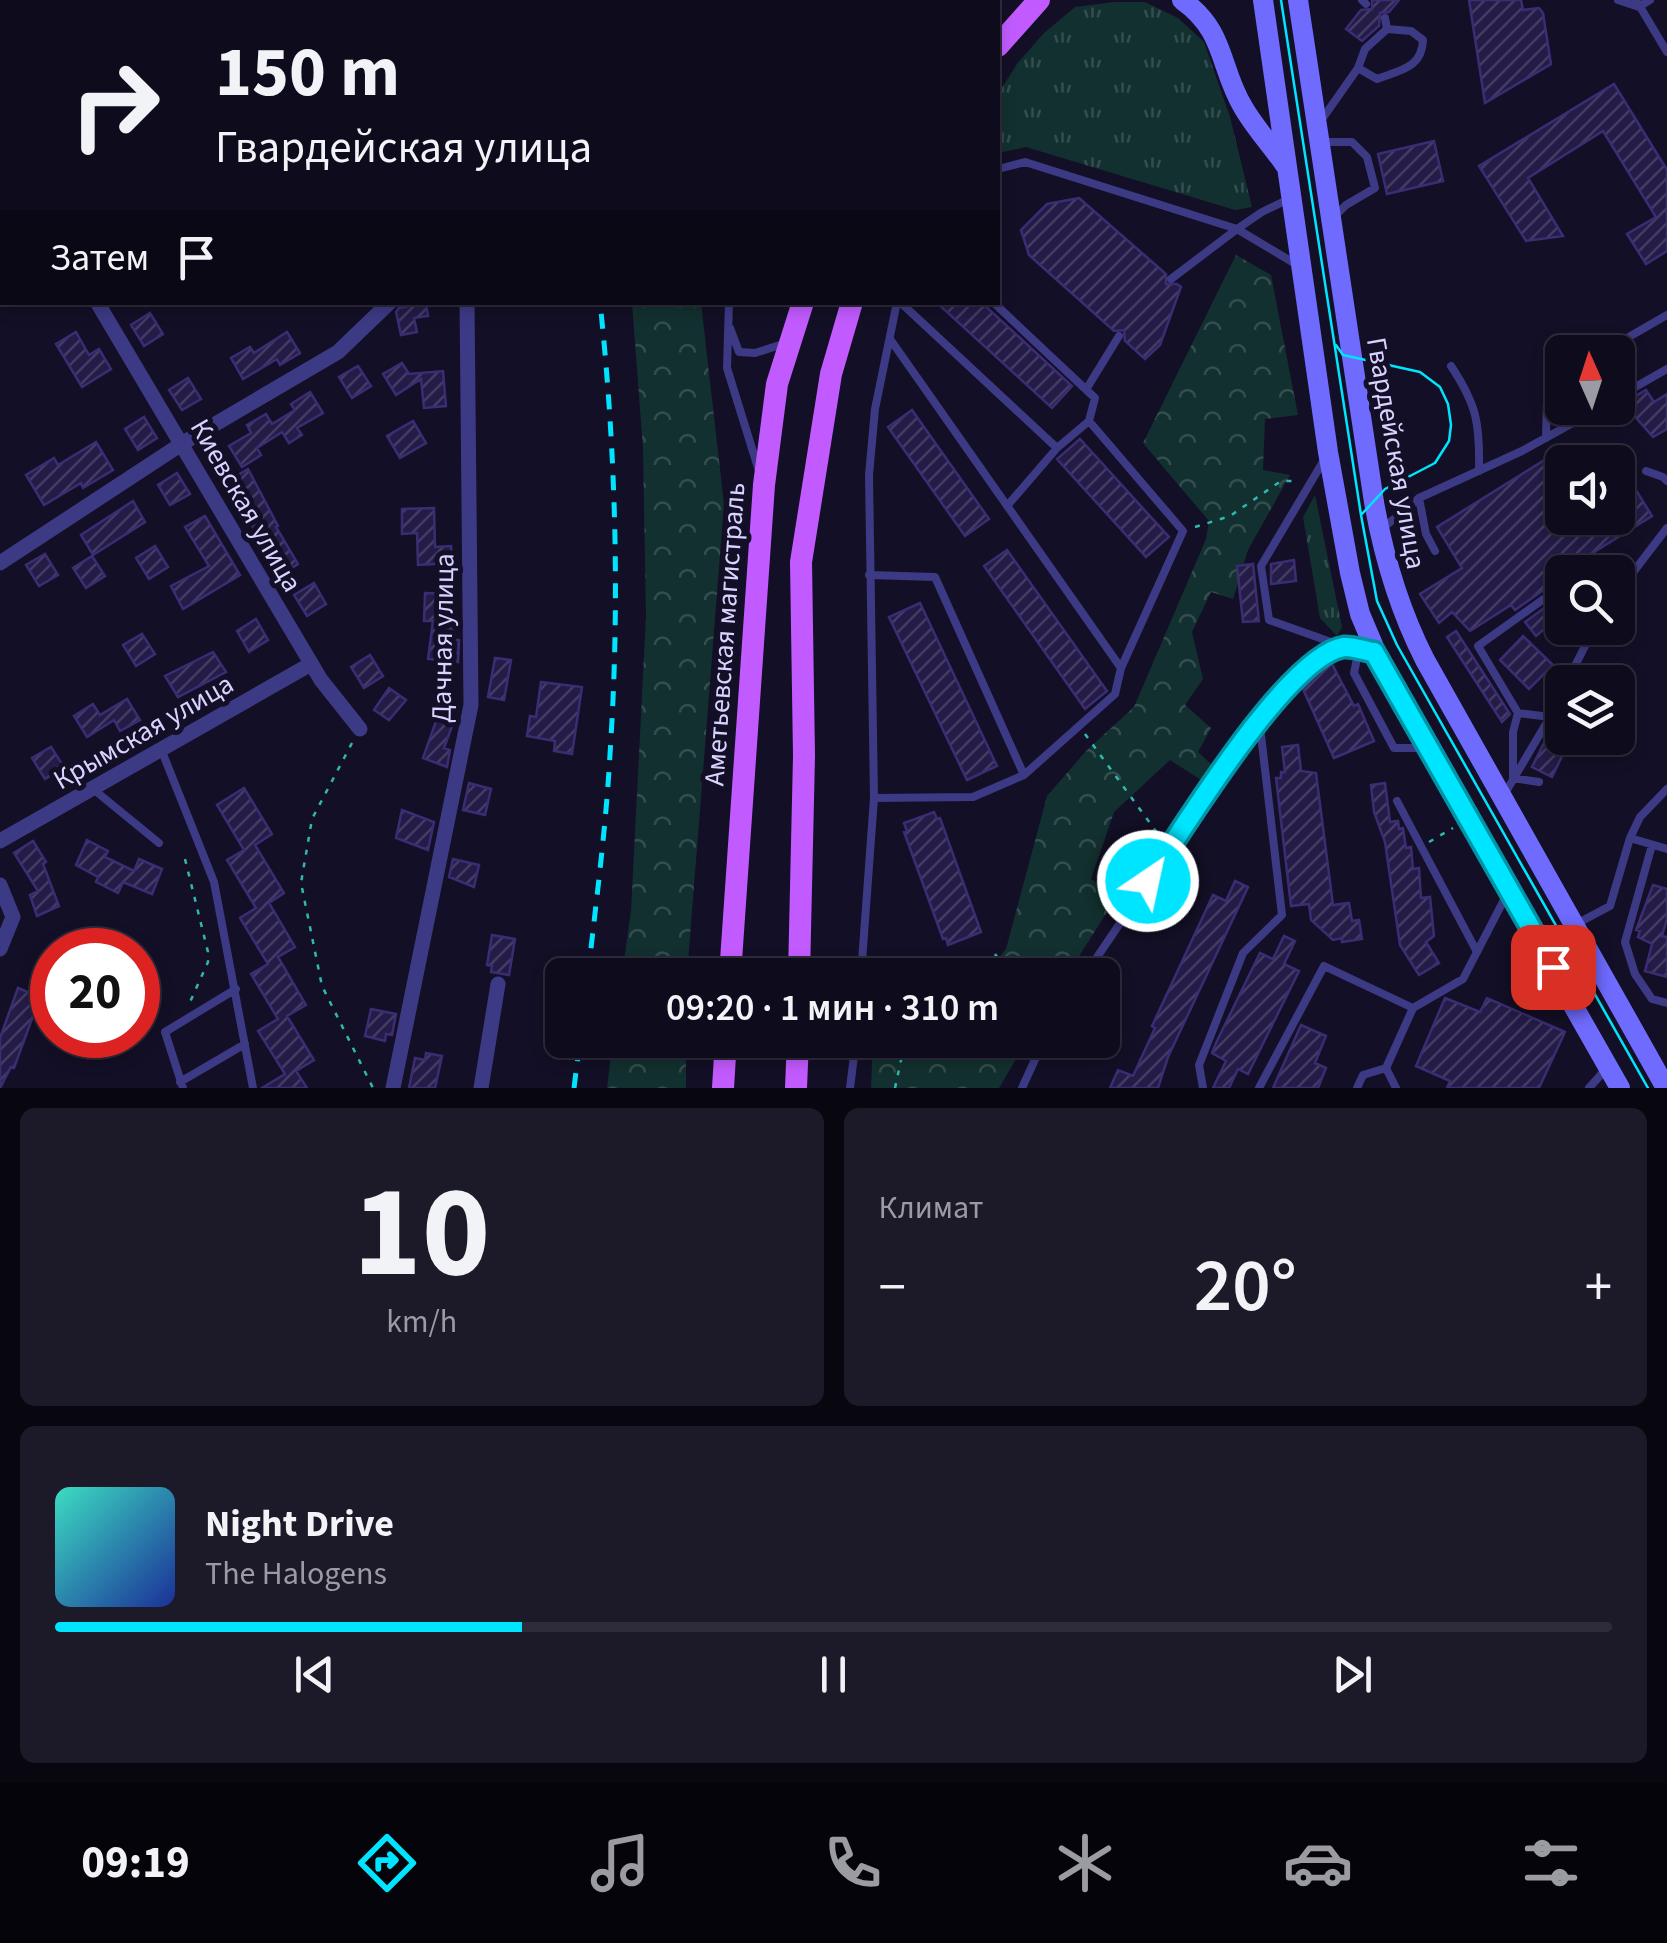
<!DOCTYPE html>
<html lang="ru">
<meta charset="utf-8">
<style>
body{margin:0;font-family:"Source Sans 3",sans-serif;background:#1c1929;color:#f1f3f6;height:100vh;display:flex;flex-direction:column;font-size:38px;white-space:nowrap}
*{box-sizing:border-box;margin:0}
p{font-size:32px;color:#9b9ba3}
.icon{flex:none;width:55px;height:55px;fill:none;stroke:currentColor;stroke-width:2;stroke-linecap:round;stroke-linejoin:round}
.map{position:relative;height:1088px;overflow:hidden}
.drawer{display:flex;flex-direction:column;gap:20px;padding:20px;background:#08060f;flex:1}
.drawer>*{flex:none}
.guide{position:absolute;left:0px;top:0px;width:1000px;height:305px;box-shadow:0 5px 15px #0003,0 0 0 2px #2e2b3b;background:#0e0b1c;color:#f1f3f6;overflow:hidden}
.needle{width:65px;rotate:357deg}
.buttons{position:absolute;left:1545px;top:335px;display:grid;gap:20px}
.buttons a{display:grid;place-items:center;width:90px;height:90px;border-radius:15px;background:#0e0b1c;box-shadow:0 5px 15px #0003,0 0 0 2px #2e2b3b;font-size:50px}
.speed{position:absolute;left:30px;top:928px;display:flex;gap:20px;font-size:50px;font-weight:700;text-align:center}
.speed>*{display:grid;place-content:center;width:130px;height:130px;border-radius:50%;background:#0e0b1c;box-shadow:0 5px 15px #0003,0 0 0 2px #2e2b3b;line-height:1}
.speed .limit{border:15px solid #d22;background:#fff;color:#111}
.pin{position:absolute;display:grid;place-items:center;width:85px;height:85px;color:#fff;margin:-42px;border-radius:20px;box-shadow:0 5px 15px #0006}
.me{position:absolute;width:110px;margin:-55px;rotate:34deg;stroke-linejoin:round;filter:drop-shadow(0 0 8px #0008)}
.turn{display:flex;align-items:center;gap:35px;height:210px;padding:0 50px;font-size:45px}
.turn .icon{width:130px;height:130px;stroke-width:2.5}
.turn b{display:block;font-size:70px;line-height:85px}
.then{display:flex;align-items:center;height:95px;padding:0 50px;background:#0003;gap:20px;font-size:38px}
.big{font-size:75px;font-weight:600;line-height:1.1}
.drawer .card{flex:1;display:flex;flex-direction:column;justify-content:center;gap:15px;min-width:0;padding:0 35px;border-radius:15px;background:#1c1929}
.drawer .dial{align-items:center;gap:0}
.dial b{font-size:130px;line-height:1}
.song{display:flex;align-items:center;gap:30px}
.cover{width:120px;height:120px;border-radius:15px;background:linear-gradient(135deg,hsl(170 70% 55%),hsl(230 70% 35%))}
.played{height:10px;border-radius:5px;background:linear-gradient(90deg,#00e5ff 30%,#2e2b3b 30%)}
.keys{display:flex;justify-content:space-around;direction:ltr}
.heat{display:flex;justify-content:space-between;align-items:center;font-size:55px;direction:ltr}
.drawer .tiles{flex:1;display:grid;gap:20px;grid-template-columns:1fr 1fr}
.card:last-child{grid-column:span 2}
.trip{position:absolute;left:545px;top:958px;width:575px;height:100px;border-radius:15px;background:#0e0b1c;box-shadow:0 5px 15px #0003,0 0 0 2px #2e2b3b;font-weight:600;line-height:100px;text-align:center}
.tab-bar{display:flex;height:160px;justify-content:space-around;align-items:center;background:#06040b;color:#9b9ba3}
.tab-bar .icon{width:70px;height:70px}
.tab-bar .active{color:#00e5ff}
.tab-bar b{font-size:45px;color:#f1f3f6}
.map>svg:first-child{display:block}
.grass{fill:url(#grass-tufts)}
.forest{fill:url(#forest-crowns)}
.building{fill:url(#building-hatch);stroke:#3b2d73;stroke-width:2.5}
.lines{fill:none;stroke-linecap:round;stroke-linejoin:round}
.path{stroke:#2fb8b0;stroke-width:2.5;stroke-dasharray:5 8;stroke-linecap:butt}
.service{stroke:#3d3a85;stroke-width:8}
.minor{stroke:#3d3a85;stroke-width:15}
.secondary{stroke:#6f6bff;stroke-width:20}
.primary{stroke:#c25bff;stroke-width:22}
.tram{stroke:#00e5ff;stroke-width:2.5}
.rail{stroke:#00e5ff;stroke-width:5;stroke-dasharray:15 12;stroke-linecap:butt}
.route-casing{stroke:#0095a6;stroke-width:25}
.route{stroke:#00e5ff;stroke-width:18}
.labels{text-anchor:middle;stroke-width:10;stroke-linejoin:round;paint-order:stroke}
.street-label{font-size:28px;fill:#d9d4ff;stroke:#130f26}
</style>
<div class="map">
<svg width="1667" height="1088" viewBox="0 0 1667 1088">
<defs>
<pattern id="grass-tufts" width="24" height="20" patternUnits="userSpaceOnUse" patternTransform="scale(2.5)"><rect width="24" height="20" fill="#12302f"/><path d="M3 7l-1-3M5 7V3M7 7l1-3M15 17l-1-3M17 17v-4M19 17l1-3" fill="none" stroke="#344d4e"/></pattern>
<pattern id="forest-crowns" width="20" height="18" patternUnits="userSpaceOnUse" patternTransform="scale(2.5)"><rect width="20" height="18" fill="#12302f"/><path d="M2 6a3 3 0 1 1 6 0M12 15a3 3 0 1 1 6 0" fill="none" stroke="#344d4e"/></pattern>
<pattern id="building-hatch" width="6" height="6" patternUnits="userSpaceOnUse" patternTransform="scale(2.5)"><rect width="6" height="6" fill="#241b47"/><path d="M-1 1l2-2M0 6l6-6M5 7l2-2" fill="none" stroke="#433b63"/></pattern>
</defs>
<rect width="100%" height="100%" fill="#130f26"/>
<path class="grass" d="M 1114,2 L 1145,2 L 1178,18 L 1204,42 L 1230,117 L 1252,207 L 1235,210 L 1026,147 L 998,153 L 998,94 L 1017,64 L 1043,34 L 1075,7 Z
M 1315,495 L 1342,627 L 1337,636 L 1320,618 L 1303,517 Z"/>
<path class="forest" d="M 1236,255 L 1271,275 L 1298,415 L 1265,419 L 1263,470 L 1290,475 L 1248,550 L 1233,599 L 1211,592 L 1192,632 L 1203,679 L 1185,705 L 1211,728 L 1198,752 L 1213,766 L 1206,783 L 1170,760 L 1114,812 L 1091,879 L 1118,895 L 1067,975 L 951,975 L 993,965 L 1006,949 L 1047,796 L 1087,750 L 1134,707 L 1206,539 L 1209,521 L 1143,443 Z
M 632,303 L 701,303 L 724,504 L 687,975 L 622,975 L 631,911 L 646,617 L 643,448 Z
M 613,1040 L 686,1040 L 686,1088 L 607,1088 Z
M 873,1040 L 1027,1040 L 999,1088 L 871,1088 Z"/>
<path class="building" d="M 1372,0 L 1399,0 L 1389,12 L 1380,13 L 1379,26 L 1362,41 L 1346,29 L 1361,10 L 1372,9 Z
M 1469,0 L 1521,0 L 1523,10 L 1539,8 L 1543,13 L 1551,64 L 1485,103 Z
M 1614,84 L 1667,170 L 1667,251 L 1646,264 L 1627,234 L 1656,217 L 1603,131 L 1528,178 L 1563,236 L 1526,241 L 1479,166 Z
M 1434,141 L 1443,181 L 1387,194 L 1378,154 Z
M 1079,198 L 1166,274 L 1166,284 L 1177,284 L 1181,287 L 1160,345 L 1145,359 L 1125,341 L 1124,330 L 1114,331 L 1029,255 L 1021,230 L 1047,204 Z
M 936,302 L 981,302 L 1072,386 L 1052,408 Z
M 426,303 L 428,316 L 414,318 L 417,332 L 401,335 L 396,312 L 399,308 Z
M 150,313 L 163,334 L 144,346 L 131,325 Z
M 76,332 L 89,355 L 99,349 L 111,369 L 82,387 L 56,344 Z
M 287,332 L 300,353 L 280,365 L 277,359 L 243,379 L 231,358 L 250,347 L 254,353 Z
M 402,363 L 409,374 L 443,371 L 446,406 L 424,408 L 421,379 L 396,395 L 383,374 Z
M 358,366 L 371,386 L 352,398 L 339,377 Z
M 188,378 L 201,399 L 182,410 L 169,390 Z
M 1646,390 L 1654,402 L 1667,394 L 1667,429 L 1653,437 L 1623,403 Z
M 310,392 L 323,413 L 297,428 L 302,435 L 289,443 L 282,432 L 257,448 L 261,455 L 242,467 L 229,446 L 251,433 L 247,425 L 266,414 L 272,424 L 295,410 L 291,404 Z
M 912,410 L 989,519 L 965,536 L 888,427 Z
M 144,417 L 157,438 L 138,450 L 125,429 Z
M 413,421 L 426,443 L 400,458 L 387,436 Z
M 1080,439 L 1169,537 L 1146,557 L 1057,459 Z
M 96,442 L 113,470 L 83,488 L 81,483 L 44,505 L 26,475 L 54,458 L 58,465 Z
M 1562,449 L 1562,518 L 1618,518 L 1618,461 L 1652,516 L 1562,572 L 1562,582 L 1555,582 L 1515,610 L 1511,605 L 1470,631 L 1452,612 L 1439,623 L 1420,594 L 1462,568 L 1437,527 Z
M 248,469 L 278,526 L 276,527 L 298,564 L 279,576 L 228,481 Z
M 177,473 L 190,494 L 170,505 L 158,485 Z
M 133,501 L 145,522 L 93,555 L 81,535 Z
M 434,508 L 435,547 L 451,546 L 452,563 L 418,565 L 417,533 L 402,534 L 402,509 Z
M 205,516 L 240,575 L 183,609 L 171,586 L 209,566 L 185,527 Z
M 155,546 L 168,567 L 149,579 L 136,558 Z
M 1007,550 L 1107,691 L 1085,709 L 984,566 Z
M 45,554 L 58,575 L 39,586 L 26,565 Z
M 92,556 L 105,576 L 86,588 L 73,568 Z
M 1294,560 L 1296,581 L 1271,584 L 1271,564 Z
M 1253,564 L 1259,621 L 1243,622 L 1237,566 Z
M 314,583 L 326,604 L 307,616 L 294,595 Z
M 425,593 L 449,594 L 449,603 L 455,604 L 453,639 L 459,640 L 458,662 L 428,659 L 433,621 L 424,621 Z
M 1562,595 L 1562,614 L 1536,636 L 1525,622 Z
M 920,603 L 997,766 L 967,780 L 889,617 Z
M 256,619 L 268,640 L 249,652 L 237,631 Z
M 1456,631 L 1510,714 L 1502,722 L 1447,637 Z
M 142,634 L 155,654 L 136,666 L 123,645 Z
M 1523,636 L 1553,665 L 1529,689 L 1500,660 Z
M 213,652 L 226,672 L 178,697 L 165,676 Z
M 370,655 L 383,676 L 364,688 L 351,667 Z
M 495,658 L 511,660 L 504,700 L 488,697 Z
M 1331,662 L 1354,706 L 1358,704 L 1374,741 L 1334,758 L 1303,689 Z
M 541,682 L 582,687 L 572,754 L 554,751 L 555,741 L 527,736 L 530,716 L 536,717 Z
M 389,688 L 406,700 L 389,720 L 374,710 Z
M 127,699 L 140,720 L 120,731 L 114,720 L 87,737 L 74,716 L 93,704 L 100,715 Z
M 436,721 L 452,726 L 444,748 L 450,750 L 447,767 L 423,758 Z
M 1545,741 L 1565,750 L 1552,777 L 1532,767 Z
M 1298,745 L 1301,771 L 1316,773 L 1333,905 L 1349,903 L 1352,921 L 1359,920 L 1362,939 L 1342,942 L 1342,938 L 1333,940 L 1311,920 L 1309,904 L 1291,906 L 1276,778 L 1281,778 L 1281,772 L 1285,772 L 1282,747 Z
M 51,747 L 64,767 L 45,779 L 32,758 Z
M 469,783 L 491,789 L 485,815 L 463,810 Z
M 1385,783 L 1390,822 L 1398,821 L 1399,829 L 1403,828 L 1406,848 L 1411,847 L 1413,869 L 1419,868 L 1421,898 L 1430,897 L 1434,936 L 1426,942 L 1439,963 L 1419,975 L 1400,945 L 1385,842 L 1374,812 L 1371,785 Z
M 244,788 L 272,834 L 255,845 L 284,893 L 269,903 L 295,947 L 278,957 L 306,1005 L 287,1016 L 314,1060 L 296,1071 L 307,1088 L 262,1088 L 285,1074 L 258,1031 L 278,1019 L 251,974 L 268,964 L 240,918 L 256,908 L 227,860 L 244,850 L 217,805 Z
M 402,810 L 434,822 L 428,850 L 396,838 Z
M 934,812 L 937,819 L 940,818 L 981,932 L 948,945 L 946,938 L 943,939 L 904,832 L 907,831 L 904,823 Z
M 87,840 L 108,851 L 105,857 L 134,871 L 139,859 L 162,869 L 152,894 L 123,882 L 118,893 L 96,882 L 98,877 L 76,865 Z
M 33,841 L 46,862 L 43,864 L 59,906 L 37,916 L 30,895 L 38,891 L 14,853 Z
M 453,859 L 479,865 L 474,887 L 449,877 Z
M 1235,881 L 1248,887 L 1168,1057 L 1158,1088 L 1110,1088 L 1118,1070 L 1133,1076 L 1155,1028 L 1152,1026 L 1213,895 L 1226,901 Z
M 1653,885 L 1667,889 L 1667,919 L 1662,936 L 1667,937 L 1667,977 L 1645,971 L 1652,944 L 1638,937 L 1640,931 L 1636,930 Z
M 492,935 L 515,939 L 509,975 L 491,972 L 492,966 L 487,965 Z
M 1284,936 L 1295,941 L 1284,964 L 1299,971 L 1248,1074 L 1238,1069 L 1229,1088 L 1213,1088 L 1226,1061 L 1212,1053 L 1216,1043 L 1260,953 L 1273,959 Z
M 18,988 L 40,997 L 14,1068 L 11,1067 L 0,1088 L 0,1038 Z
M 1445,998 L 1480,1012 L 1487,998 L 1565,1032 L 1539,1088 L 1447,1088 L 1450,1081 L 1416,1066 Z
M 371,1009 L 396,1014 L 392,1035 L 386,1034 L 385,1041 L 365,1036 Z
M 1301,1025 L 1326,1036 L 1315,1063 L 1326,1068 L 1318,1088 L 1273,1088 Z
M 426,1053 L 442,1056 L 435,1088 L 409,1088 L 415,1058 L 425,1060 Z"/>
<g class="lines">
<path class="path" d="M 0,225 L 2,225
M 1195,527 L 1230,516 L 1281,481 L 1299,481
M 1085,734 L 1163,841
M 352,743 L 312,819 L 301,883 L 322,986 L 373,1088
M 1429,842 L 1453,828
M 185,859 L 208,952 L 208,962 L 190,1002
M 995,954 L 1009,975
M 919,975 L 932,966
M 983,975 L 998,958
M 895,1088 L 903,1051 L 915,1040"/>
<path class="service" d="M 828,0 L 832,2
M 1362,0 L 1366,4
M 1618,0 L 1639,7 L 1650,0
M 1636,0 L 1667,52
M 676,2 L 676,0
M 784,2 L 785,0
M 1358,68 L 1377,79 C 1400,70 1422,68 1423,40 L 1411,31 L 1387,29
M 1320,122 L 1358,68 L 1365,49 L 1387,29 L 1385,18
M 1324,142 L 1352,142 L 1367,157 L 1375,188 L 1346,205 L 1334,217
M 998,169 L 1025,162 L 1237,229
M 1289,199 L 1262,212 L 1237,229 L 1299,266
M 1171,279 L 1237,229
M 729,302 L 727,368 L 759,471
M 900,302 L 1057,448
M 993,302 L 1095,398 L 1089,421 L 1057,448 L 1007,506
M 730,328 L 739,352 L 755,353 L 783,344
M 890,339 L 1121,668 L 1115,694 L 1024,775
M 1603,352 L 1667,315
M 1451,366 C 1477,405 1480,424 1479,471
M 1087,388 L 1119,336
M 1618,397 L 1667,369
M 1089,421 L 1183,531 L 1121,668
M 1546,438 L 1547,399 L 1562,380
M 1324,460 L 1261,566 L 1269,620 L 1345,647 L 1372,652
M 1646,471 L 1663,477 L 1667,481
M 1419,498 L 1426,534 L 1435,551
M 1383,528 L 1419,498 L 1522,451 L 1600,408
M 869,575 L 935,577 L 1024,775 L 973,797 L 874,798
M 1559,588 L 1478,646 L 1518,713 L 1550,717 L 1562,692
M 1618,592 L 1667,528
M 1359,649 L 1354,673 L 1394,748 L 1425,748
M 1567,682 L 1594,628
M 1518,713 L 1513,732 L 1513,778 L 1539,782
M 161,749 L 214,882 L 253,1088
M 93,789 L 159,843
M 1504,795 L 1550,717
M 1397,801 L 1477,952
M 1630,838 L 1640,817 L 1667,789
M 1652,845 L 1625,942 L 1635,974 L 1652,999 L 1667,1003
M 1578,923 L 1610,906 L 1630,838 L 1667,849
M 861,975 L 874,798 L 869,475 L 875,409 L 897,302
M 1085,975 L 1259,718 L 1322,656 L 1345,647
M 1386,1068 L 1396,1088
M 180,1082 L 245,1044
M 183,1088 L 165,1032 L 236,989
M 850,1088 L 856,1040
M 1022,1088 L 1044,1040
M 1203,1088 L 1199,1065 L 1243,953 L 1282,915 L 1259,718
M 1259,1088 L 1324,966 L 1413,1008 L 1463,979 L 1507,894
M 1357,1088 L 1363,1075 L 1386,1068 L 1413,1008
M 1589,1088 L 1606,1069"/>
<path class="minor" d="M 386,0 L 387,2
M 0,3 L 5,0
M 0,154 L 2,158
M 0,271 L 2,269
M 97,302 L 321,680 L 360,729
M 0,563 L 183,443 L 338,352 L 390,302
M 0,841 L 311,664
M 0,885 L 13,917 L 0,949
M 393,1088 L 471,705 L 467,302
M 481,1088 L 498,984"/>
<path class="secondary" d="M 1182,0 C 1226,31 1219,67 1243,107 C 1255,128 1272,146 1285,165
M 1263,0 L 1328,452 L 1350,573 L 1360,614 L 1388,680 L 1620,1088
M 1298,0 L 1374,502 C 1384,559 1399,609 1425,660 L 1666,1088
M 939,2 L 941,0"/>
<path class="primary" d="M 980,2 L 982,0
M 998,46 L 1039,0
M 730,975 L 764,485 L 777,384 L 803,302
M 799,975 L 804,756 L 801,562 L 831,374 L 852,302
M 723,1088 L 726,1040
M 796,1088 L 798,1040"/>
<path class="tram" d="M 1281,0 L 1361,515 L 1377,601 L 1397,645 L 1648,1088
M 1336,345 L 1343,355 L 1420,372 L 1440,387 L 1448,404 L 1451,425 L 1449,441 L 1435,463 L 1385,489 L 1361,515"/>
<path class="rail" d="M 556,0 L 556,2
M 588,975 C 596,902 606,828 610,754 C 620,604 616,452 600,302
M 574,1088 L 580,1040"/>
</g>
<g class="lines">
<g class="route-casing">
<path id="route" d="M 1148,881 C 1181,832 1288,655 1344,647 C 1353,646 1365,651 1374,652 L 1553,967"/>
</g>
<use href="#route" class="route"/>
</g>
<g class="labels">
<g class="street-label">
<text transform="translate(1397 453) rotate(80)" y="10">Гвардейская улица</text>
<text transform="translate(247 505) rotate(60)" y="10">Киевская улица</text>
<text transform="translate(724 634) rotate(-86)" y="10">Аметьевская магистраль</text>
<text transform="translate(442 638) rotate(-89)" y="10">Дачная улица</text>
<text transform="translate(143 731) rotate(-30)" y="10">Крымская улица</text>
</g>
</g>
</svg>
<div class="buttons">
<a><svg class="needle" viewBox="-14 -14 28 28"><path d="M0-13l5 13h-10z" fill="#e53935"/><path d="M0 13l5-13h-10z" fill="#9b9ba3"/></svg></a>
<a><svg class="icon" aria-label="sound" viewBox="0 0 24 24"><path d="M4 9h4l5-4v14l-5-4H4zM17 9q2 3 0 6"/></svg></a>
<a><svg class="icon" aria-label="search" viewBox="0 0 24 24"><circle cx="10" cy="10" r="6"/><path d="M15 15l6 6"/></svg></a>
<a><svg class="icon" aria-label="layers" viewBox="0 0 24 24"><path d="M12 4l9 5-9 5-9-5zM3 14l9 5 9-5"/></svg></a>
</div>
<div class="speed"><div class="limit">20</div></div>
<div class="pin" style="left:1553px;top:967px;background:#d93025"><svg class="icon" aria-label="arrive" viewBox="0 0 24 24"><path d="M6 21V4h12l-3 4 3 4H6"/></svg></div>
<svg class="me" style="left:1148px;top:881px" viewBox="-20 -20 40 40"><circle r="17" fill="#00e5ff" stroke="#fff" stroke-width="3"/><path d="M0-11L8 9 0 5-8 9z" fill="#fff"/></svg>
<div class="trip">09:20 · 1 мин · 310 m</div>
<div class="guide">
<div class="turn"><svg class="icon" aria-label="right" viewBox="0 0 24 24"><path d="M7 20v-9h11M14 6l5 5-5 5"/></svg><div><b>150 m</b>Гвардейская улица</div></div>
<div class="then">Затем<svg class="icon" aria-label="arrive" viewBox="0 0 24 24"><path d="M6 21V4h12l-3 4 3 4H6"/></svg></div>
</div>
</div>
<section class="drawer">
<div class="tiles">
<div class="card dial"><b>10</b><p>km/h</p></div>
<div class="card"><p>Климат</p>
<div class="heat"><a>−</a><b class="big">20°</b><a>+</a></div>
</div>
<div class="card">
<div class="song"><i class="cover"></i><div><b>Night Drive</b><p>The Halogens</p></div></div>
<div class="played"></div>
<div class="keys"><svg class="icon" aria-label="previous" viewBox="0 0 24 24"><path d="M18 5L8 12l10 7zM5 5v14"/></svg><svg class="icon" aria-label="pause" viewBox="0 0 24 24"><path d="M8 5v14M16 5v14"/></svg><svg class="icon" aria-label="next" viewBox="0 0 24 24"><path d="M6 5l10 7-10 7zM19 5v14"/></svg></div>
</div>
</div>
</section>
<nav class="tab-bar">
<b>09:19</b>
<svg class="icon active" aria-label="directions" viewBox="0 0 24 24"><path d="M12 3l9 9-9 9-9-9zM9 14v-3h6M13 9l2 2-2 2"/></svg>
<svg class="icon" aria-label="music" viewBox="0 0 24 24"><path d="M9 18V5l10-2v13"/><circle cx="6" cy="18" r="3"/><circle cx="16" cy="16" r="3"/></svg>
<svg class="icon" aria-label="phone" viewBox="0 0 24 24"><path d="M5 4h4l2 5-3 2q2 4 5 5l2-3 5 2v4C11 20 4 13 5 4z"/></svg>
<svg class="icon" aria-label="climate" viewBox="0 0 24 24"><path d="M12 3v18M4 7l16 10M4 17L20 7"/></svg>
<svg class="icon" aria-label="car" viewBox="0 0 24 24"><path d="M5 17H2v-5l4-1 3-4h7l3 4 3 1v5h-3M9 17h6M6 11h13"/><circle cx="7" cy="17" r="2"/><circle cx="17" cy="17" r="2"/></svg>
<svg class="icon" aria-label="filters" viewBox="0 0 24 24"><path d="M4 7h16M4 17h16"/><circle cx="9" cy="7" r="2"/><circle cx="15" cy="17" r="2"/></svg>
</nav>
